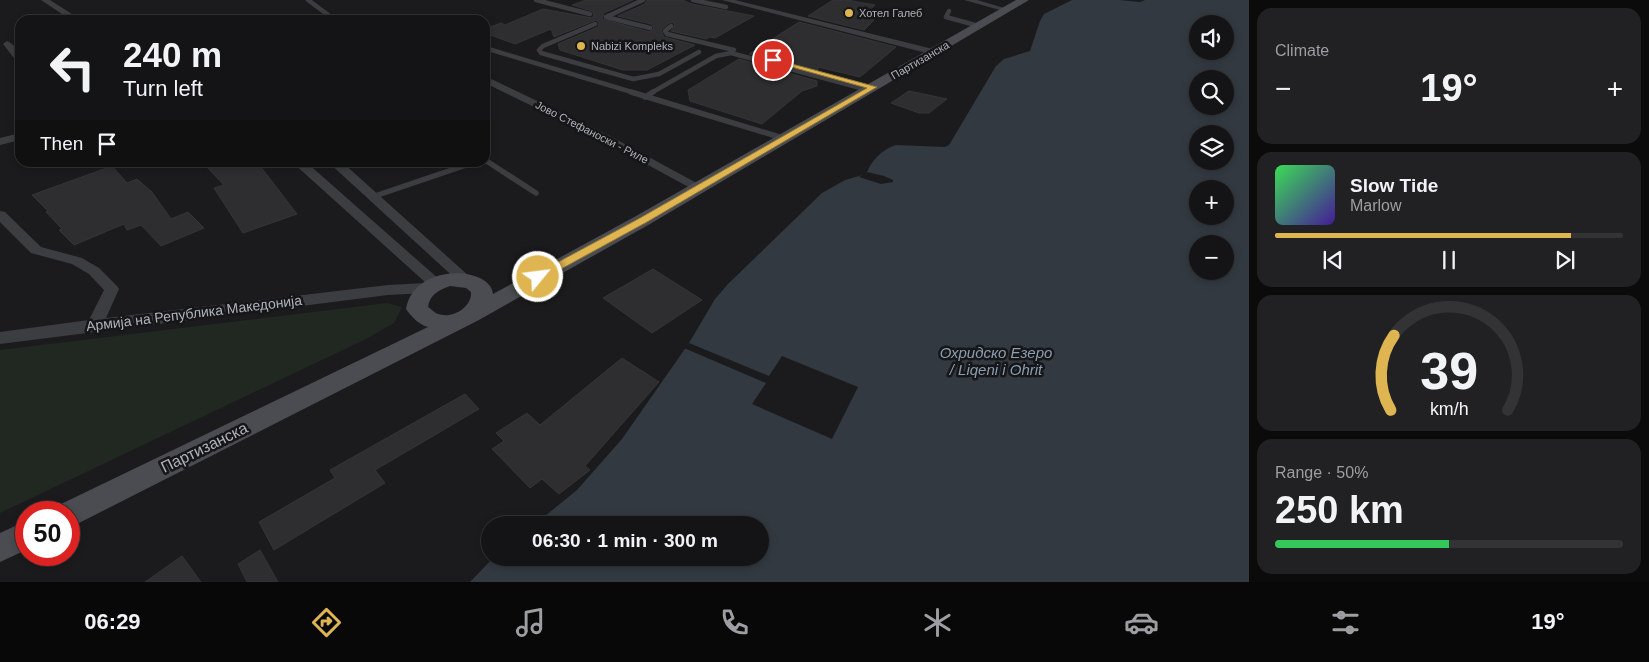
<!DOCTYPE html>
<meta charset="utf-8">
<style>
body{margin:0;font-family:Arial,sans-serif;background:#212123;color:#f1f3f6;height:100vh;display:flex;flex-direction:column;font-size:19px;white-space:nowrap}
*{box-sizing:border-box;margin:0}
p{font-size:16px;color:#9d9ea1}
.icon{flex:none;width:28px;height:28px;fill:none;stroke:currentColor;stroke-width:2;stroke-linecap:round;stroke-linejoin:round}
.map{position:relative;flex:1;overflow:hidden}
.drawer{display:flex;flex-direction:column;gap:8px;padding:8px;background:#0b0b0c;width:400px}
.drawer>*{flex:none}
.top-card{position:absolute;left:15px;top:15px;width:475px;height:152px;border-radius:15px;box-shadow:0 2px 8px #0003,0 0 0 1px #333335;background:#141416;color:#f1f3f6;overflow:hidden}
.tools{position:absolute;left:1189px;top:15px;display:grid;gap:10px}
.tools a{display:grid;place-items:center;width:45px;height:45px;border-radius:50%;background:#141416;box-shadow:0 2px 8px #0003,0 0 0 1px #333335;font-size:25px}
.speed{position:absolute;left:15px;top:501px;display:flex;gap:10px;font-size:25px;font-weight:700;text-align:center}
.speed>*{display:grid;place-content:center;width:65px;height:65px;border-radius:50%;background:#141416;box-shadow:0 2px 8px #0003,0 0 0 1px #333335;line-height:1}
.speed .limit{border:8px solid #d22;background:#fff;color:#111}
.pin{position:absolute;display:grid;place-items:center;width:42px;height:42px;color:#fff;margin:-21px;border:2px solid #fff;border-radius:50%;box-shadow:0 1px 5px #0007}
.me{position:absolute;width:55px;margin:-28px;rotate:61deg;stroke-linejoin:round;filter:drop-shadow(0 0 4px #0008)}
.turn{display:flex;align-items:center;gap:18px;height:105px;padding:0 25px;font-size:22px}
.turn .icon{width:65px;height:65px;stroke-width:2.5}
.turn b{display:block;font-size:35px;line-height:42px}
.then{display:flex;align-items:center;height:48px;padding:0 25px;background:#0003;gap:10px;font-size:19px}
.big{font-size:38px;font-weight:800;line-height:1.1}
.drawer .widget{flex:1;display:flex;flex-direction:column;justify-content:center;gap:8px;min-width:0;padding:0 18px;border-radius:15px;background:#212123}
.drawer .dial{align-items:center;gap:0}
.dial svg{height:130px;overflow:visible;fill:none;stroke:#333335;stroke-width:7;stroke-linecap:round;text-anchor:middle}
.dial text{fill:#f1f3f6;stroke:none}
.song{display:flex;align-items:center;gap:15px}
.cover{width:60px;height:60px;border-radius:8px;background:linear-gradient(135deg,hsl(130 70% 55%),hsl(260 70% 35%))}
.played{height:5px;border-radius:2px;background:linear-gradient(90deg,#dfb551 85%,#333335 85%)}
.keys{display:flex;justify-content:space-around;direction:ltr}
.heat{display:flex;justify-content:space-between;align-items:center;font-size:28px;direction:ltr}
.charge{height:8px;border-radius:4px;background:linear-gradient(90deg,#34c759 50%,#333335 0)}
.trip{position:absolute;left:481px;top:516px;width:288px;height:50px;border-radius:25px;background:#141416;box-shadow:0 2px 8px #0003,0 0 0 1px #333335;font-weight:800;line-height:50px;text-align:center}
.tab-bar{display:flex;height:80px;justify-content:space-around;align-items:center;background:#080809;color:#9d9ea1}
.tab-bar .icon{width:35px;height:35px}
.tab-bar .on{color:#dfb551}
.tab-bar b{font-size:22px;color:#f1f3f6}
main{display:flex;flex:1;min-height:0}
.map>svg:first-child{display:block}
.green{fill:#212822}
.water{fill:#323940;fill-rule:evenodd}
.pier{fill:#1b1b1d}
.building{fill:#2e2e31;stroke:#353539}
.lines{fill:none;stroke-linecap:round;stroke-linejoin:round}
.service-far1{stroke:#3c3d41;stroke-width:4.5}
.service{stroke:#3c3d41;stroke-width:5.5}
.minor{fill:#3c3d41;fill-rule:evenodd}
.secondary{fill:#4b4c51;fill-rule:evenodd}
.route{fill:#dfb551;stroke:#917635}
.poi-dot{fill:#dfb551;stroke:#161618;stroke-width:2}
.labels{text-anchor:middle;stroke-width:5;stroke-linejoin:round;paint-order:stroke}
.far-poi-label{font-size:11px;fill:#afb2bb;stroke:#161618;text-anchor:start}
.far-street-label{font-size:11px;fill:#afb2bb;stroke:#161618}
.street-label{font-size:14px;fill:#afb2bb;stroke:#161618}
.water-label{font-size:15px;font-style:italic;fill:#8b9eb1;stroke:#161618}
.near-street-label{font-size:16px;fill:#afb2bb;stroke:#161618}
</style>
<main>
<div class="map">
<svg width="1249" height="582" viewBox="0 0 1249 582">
<rect width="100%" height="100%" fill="#1b1b1d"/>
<path class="green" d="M 387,303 L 402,307 L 394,323 L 366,339 L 0,513 L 0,350 Z"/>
<path class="water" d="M 1072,0 L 1119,0 L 1140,2 L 1145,0 L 1249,0 L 1249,582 L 470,582 L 493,558 L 760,558 L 760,525 L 534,525 L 577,490 L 622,439 L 689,343 L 715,299 L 728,284 L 822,193 L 845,180 L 866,174 C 872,160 881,150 896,145 L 945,147 L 949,145 L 996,66 L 1004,59 L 1030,51 L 1040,21 L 1044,14 ZM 1198,24 L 1225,24 L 1225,51 L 1198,51 ZM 1198,79 L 1225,79 L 1225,106 L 1198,106 ZM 1198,134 L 1225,134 L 1225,161 L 1198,161 ZM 1198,189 L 1225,189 L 1225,216 L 1198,216 ZM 1198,244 L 1225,244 L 1225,271 L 1198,271 Z"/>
<path class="pier" d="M 867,172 L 884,176 L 893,180 L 893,182 L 881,184 L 859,177 Z
M 689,343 L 769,376 L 782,356 L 858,387 L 832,439 L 752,404 L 766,383 L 684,348 Z"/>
<path class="building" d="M 586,0 L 633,0 L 604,13 L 602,19 L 650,32 L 654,28 L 651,24 L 618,16 L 645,4 L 647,0 L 682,0 L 692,4 L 754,16 L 715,38 L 710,37 L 706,39 L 671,31 L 675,25 L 672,22 L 669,23 L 661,30 L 664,37 L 695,45 L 647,70 L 623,70 L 560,50 L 558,44 L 598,27 L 599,23 L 596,20 L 554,37 L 551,29 L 515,44 L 485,33 L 485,29 L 501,23 L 505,25 L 543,9 L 592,18 L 594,15 L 592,11 L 572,5 Z
M 833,0 L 847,0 L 875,5 L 865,15 L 868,16 L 866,18 L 875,19 L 864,30 L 808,16 Z
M 799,22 L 896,47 L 860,77 L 818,67 L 818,72 L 749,54 Z
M 739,59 L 817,81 L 817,86 L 802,91 L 762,124 L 690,101 L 688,90 Z
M 909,91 L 947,99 L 929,113 L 919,113 L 891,103 Z
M 202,162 L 257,162 L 297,214 L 243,233 L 214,188 L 224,185 Z
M 112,166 L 127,183 L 137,179 L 152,192 L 171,219 L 188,212 L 204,228 L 161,246 L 141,225 L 127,230 L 124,224 L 74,245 L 59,230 L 62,229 L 46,212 L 48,211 L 32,195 Z
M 653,269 L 702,300 L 652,333 L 603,298 Z
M 622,358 L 659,382 L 585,466 L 590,470 L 559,494 L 542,479 L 530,488 L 492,449 L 504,441 L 496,433 L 527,413 L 540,425 Z
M 465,394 L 479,409 L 375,470 L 385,483 L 274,550 L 259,522 L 335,478 L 330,470 Z
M 260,550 L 278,582 L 247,582 L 238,564 Z
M 182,556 L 201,582 L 145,582 Z"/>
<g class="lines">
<path class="service-far1" d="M 308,0 L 335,20
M 536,0 L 590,14
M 643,0 L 606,17 L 650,28
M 693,0 L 726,7
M 949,11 L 946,17 L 979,26
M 595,24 L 543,46 L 539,50 L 541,53 L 633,79 L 659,74 L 699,52
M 671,26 L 665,31 L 667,34 L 734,50
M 485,48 L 635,93
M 651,93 L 716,56 L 731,53 L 868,90"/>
<path class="service" d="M 631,92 L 786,139
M 645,97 L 653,92
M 485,160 L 536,193
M 372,197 L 475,162"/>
<path class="minor" d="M 41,0 L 50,0 L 81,20 L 71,20 Z
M 722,0 L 735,0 L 937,50 L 938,52 L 934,55 Z
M 964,0 L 977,0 L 1011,10 L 1007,12 Z
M 7,41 C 16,45 20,54 20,63 L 17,62 L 3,44 Z
M 485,76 L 610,136 L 704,187 L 698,191 L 694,190 L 602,140 L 485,83 Z
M 20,133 L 20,140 L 0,145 L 0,138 Z
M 292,162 L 306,162 L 440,280 L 442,283 L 440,286 L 433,287 L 431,291 L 426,293 L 388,295 L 0,344 L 0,332 L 89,320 L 104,290 L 89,274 L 72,264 L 31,253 L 0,222 L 0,211 L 5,212 L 41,247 L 82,258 L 99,268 L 117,286 L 119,289 L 106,318 L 388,285 L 426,283 Z
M 328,162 L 342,162 L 469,276 L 471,279 L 469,282 L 459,282 Z"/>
<path class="secondary" d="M 1016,0 L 1029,0 L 650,224 L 477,321 L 79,523 L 69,527 L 69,512 L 55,512 L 59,505 L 428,327 C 419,325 411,316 406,309 C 414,262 491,266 493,294 L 636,216 ZM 450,286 L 466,288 L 471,292 C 472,307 453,319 438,314 C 435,313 431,309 428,307 C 430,294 439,290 450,286 Z
M 26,521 L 26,550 L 0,562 L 0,533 Z"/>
</g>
<path class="route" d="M 770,58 L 877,87 L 647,222 L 541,280 L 534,280 L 532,277 L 534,275 L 640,218 L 867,88 L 770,61 Z"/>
<g class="poi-dot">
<circle cx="849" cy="13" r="5"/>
<circle cx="581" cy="46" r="5"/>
</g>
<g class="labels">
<g class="far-poi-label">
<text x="859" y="17">Хотел Галеб</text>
<text x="591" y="50">Nabizi Kompleks</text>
</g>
<g class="far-street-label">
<text transform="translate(920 60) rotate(-30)" y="4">Партизанска</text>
<text transform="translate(592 132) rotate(27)" y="4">Јово Стефаноски - Риле</text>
</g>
<g class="street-label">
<text transform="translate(194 313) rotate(-7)" y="5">Армија на Република Македонија</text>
</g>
<g class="water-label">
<text x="996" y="358">Охридско Езеро<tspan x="996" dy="17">/ Liqeni i Ohrit</tspan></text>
</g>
<g class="near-street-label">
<text transform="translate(204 447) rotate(-26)" y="6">Партизанска</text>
</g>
</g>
</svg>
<div class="tools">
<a><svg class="icon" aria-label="sound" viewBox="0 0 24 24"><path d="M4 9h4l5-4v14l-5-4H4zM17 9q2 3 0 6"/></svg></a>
<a><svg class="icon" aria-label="search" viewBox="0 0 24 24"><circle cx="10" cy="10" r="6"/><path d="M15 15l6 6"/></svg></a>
<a><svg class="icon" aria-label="layers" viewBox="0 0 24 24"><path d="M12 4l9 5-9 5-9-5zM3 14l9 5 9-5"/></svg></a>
<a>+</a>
<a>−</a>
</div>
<div class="speed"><div class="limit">50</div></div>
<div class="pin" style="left:773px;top:60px;background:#d93025"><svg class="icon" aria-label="arrive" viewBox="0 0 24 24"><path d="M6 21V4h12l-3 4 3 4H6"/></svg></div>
<svg class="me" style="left:538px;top:277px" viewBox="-20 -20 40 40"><circle r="17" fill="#dfb551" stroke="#fff" stroke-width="3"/><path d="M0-11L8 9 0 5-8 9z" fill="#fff"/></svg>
<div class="trip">06:30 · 1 min · 300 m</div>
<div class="top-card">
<div class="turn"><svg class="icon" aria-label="left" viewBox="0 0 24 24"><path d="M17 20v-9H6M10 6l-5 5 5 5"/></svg><div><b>240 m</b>Turn left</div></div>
<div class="then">Then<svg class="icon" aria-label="arrive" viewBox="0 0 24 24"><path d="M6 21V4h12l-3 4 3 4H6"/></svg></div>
</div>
</div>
<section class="drawer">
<div class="widget"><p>Climate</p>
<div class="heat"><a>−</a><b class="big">19°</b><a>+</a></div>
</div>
<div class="widget">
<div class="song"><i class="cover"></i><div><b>Slow Tide</b><p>Marlow</p></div></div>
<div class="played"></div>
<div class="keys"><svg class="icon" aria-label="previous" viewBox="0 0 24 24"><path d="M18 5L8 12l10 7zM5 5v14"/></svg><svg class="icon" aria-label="pause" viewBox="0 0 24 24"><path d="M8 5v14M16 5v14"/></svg><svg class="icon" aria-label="next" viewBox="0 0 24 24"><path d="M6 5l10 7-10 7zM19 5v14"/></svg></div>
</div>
<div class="widget dial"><svg viewBox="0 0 100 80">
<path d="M14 69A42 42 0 1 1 86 69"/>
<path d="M14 69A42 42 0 0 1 16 23" stroke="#dfb551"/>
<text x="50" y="56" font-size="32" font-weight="700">39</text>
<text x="50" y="72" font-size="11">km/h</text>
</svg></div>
<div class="widget"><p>Range · 50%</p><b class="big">250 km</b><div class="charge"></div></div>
</section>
</main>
<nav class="tab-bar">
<b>06:29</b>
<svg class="icon on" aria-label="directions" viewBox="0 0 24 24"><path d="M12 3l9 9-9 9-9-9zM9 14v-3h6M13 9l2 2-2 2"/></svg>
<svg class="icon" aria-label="music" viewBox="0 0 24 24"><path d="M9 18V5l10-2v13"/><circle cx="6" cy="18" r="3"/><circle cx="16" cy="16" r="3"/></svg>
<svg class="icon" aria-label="phone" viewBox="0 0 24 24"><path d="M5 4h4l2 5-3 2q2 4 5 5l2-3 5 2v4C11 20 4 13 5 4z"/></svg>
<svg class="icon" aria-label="climate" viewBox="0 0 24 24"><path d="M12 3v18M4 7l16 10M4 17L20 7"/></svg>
<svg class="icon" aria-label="car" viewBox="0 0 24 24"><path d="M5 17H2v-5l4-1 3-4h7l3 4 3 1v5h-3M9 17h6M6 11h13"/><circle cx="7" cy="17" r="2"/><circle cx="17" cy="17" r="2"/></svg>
<svg class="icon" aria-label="filters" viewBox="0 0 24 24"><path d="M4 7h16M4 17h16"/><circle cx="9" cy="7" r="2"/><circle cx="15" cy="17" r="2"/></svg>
<b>19°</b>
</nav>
